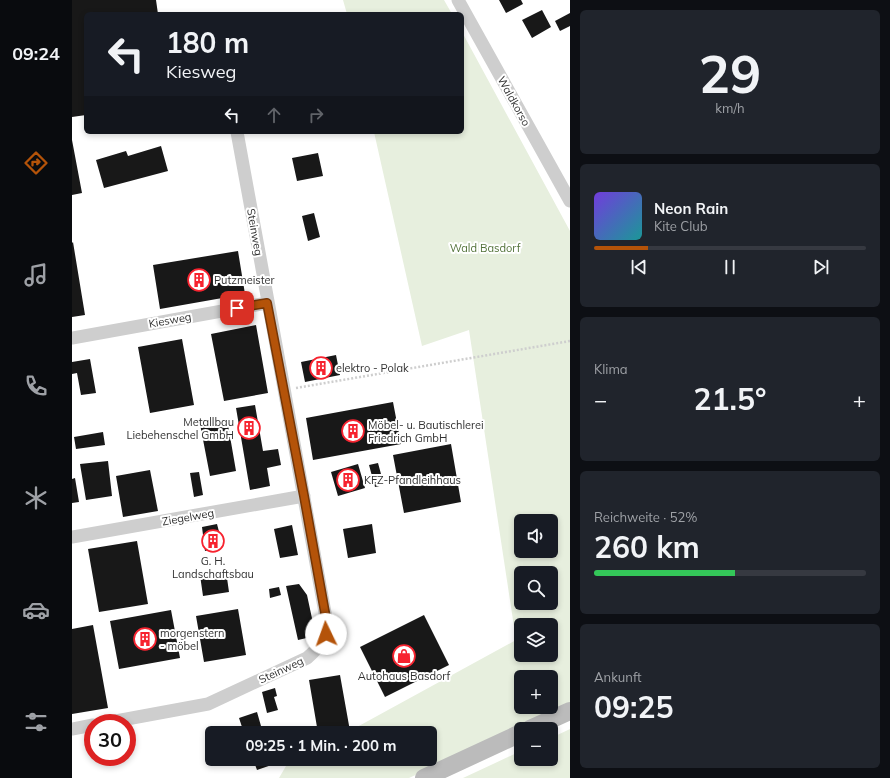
<!DOCTYPE html>
<html lang="de">
<meta charset="utf-8">
<style>
body{margin:0;font-family:Mulish,sans-serif;background:#20242c;color:#f1f3f6;height:100vh;display:flex;flex-direction:column;font-size:15px;white-space:nowrap}
*{box-sizing:border-box;margin:0}
p{font-size:13px;color:#9ea1a6}
.icon{flex:none;width:22px;height:22px;fill:none;stroke:currentColor;stroke-width:2;stroke-linecap:round;stroke-linejoin:round}
.map{position:relative;flex:1;overflow:hidden}
.details{display:flex;flex-direction:column;gap:10px;padding:10px;background:#0d0f14;width:320px}
.details>*{flex:none}
.top-card{position:absolute;left:12px;top:12px;width:380px;height:122px;border-radius:6px;box-shadow:0 2px 6px #0003;background:#171b24;color:#f1f3f6;overflow:hidden}
.tools{position:absolute;left:442px;top:514px;display:grid;gap:8px}
.tools a{display:grid;place-items:center;width:44px;height:44px;border-radius:6px;background:#171b24;box-shadow:0 2px 6px #0003;font-size:20px}
.speed{position:absolute;left:12px;top:714px;display:flex;gap:8px;font-size:20px;font-weight:700;text-align:center}
.speed>*{display:grid;place-content:center;width:52px;height:52px;border-radius:50%;background:#171b24;box-shadow:0 2px 6px #0003;line-height:1}
.speed .limit{border:6px solid #d22;background:#fff;color:#111}
.pin{position:absolute;display:grid;place-items:center;width:34px;height:34px;color:#fff;margin:-17px;border-radius:8px;box-shadow:0 2px 6px #0006}
.me{position:absolute;width:44px;margin:-22px;rotate:357deg;stroke-linejoin:round;filter:drop-shadow(0 0 3px #0008)}
.turn{display:flex;align-items:center;gap:14px;height:84px;padding:0 16px;font-size:18px}
.turn .icon{width:52px;height:52px;stroke-width:2.5}
.turn b{display:block;font-size:28px;line-height:34px}
.lanes{display:flex;align-items:center;height:38px;padding:0 16px;background:#0003;justify-content:center;gap:20px;direction:ltr}
.lanes .off{opacity:.35}
.big{font-size:30px;font-weight:700;line-height:1.1}
.details .card{flex:1;display:flex;flex-direction:column;justify-content:center;gap:6px;min-width:0;padding:0 14px;border-radius:6px;background:#20242c}
.details .dial{align-items:center;gap:0}
.dial b{font-size:52px;line-height:1}
.song{display:flex;align-items:center;gap:12px}
.cover{width:48px;height:48px;border-radius:6px;background:linear-gradient(135deg,hsl(260 70% 55%),hsl(180 70% 35%))}
.played{height:4px;border-radius:2px;background:linear-gradient(90deg,#b45309 20%,#363941 20%)}
.keys{display:flex;justify-content:space-around;direction:ltr}
.heat{display:flex;justify-content:space-between;align-items:center;font-size:22px;direction:ltr}
.charge{height:6px;border-radius:3px;background:linear-gradient(90deg,#34c759 52%,#363941 0)}
.trip{position:absolute;left:133px;top:726px;width:232px;height:40px;border-radius:6px;background:#171b24;box-shadow:0 2px 6px #0003;font-weight:700;line-height:40px;text-align:center}
main{display:flex;flex:1;min-height:0}
.tab-bar{display:flex;flex-direction:column;width:72px;justify-content:space-around;align-items:center;background:#090b0e;color:#9ea1a6}
.tab-bar .icon{width:28px;height:28px}
.tab-bar .on{color:#b45309}
.tab-bar b{font-size:18px;color:#f1f3f6}
.map>svg:first-child{display:block}
.green{fill:#e7efde;fill-rule:evenodd}
.building{fill:#181818}
.lines{fill:none;stroke-linecap:round;stroke-linejoin:round}
.path{stroke:#cecece;stroke-width:2.5;stroke-dasharray:2 2;stroke-linecap:butt}
.street{stroke:#cecece;stroke-width:13}
.secondary{stroke:#bbb;stroke-width:18}
.route-casing{stroke:#753606;stroke-width:10}
.route{stroke:#b45309;stroke-width:7}
.labels{text-anchor:middle;stroke-width:4;stroke-linejoin:round;paint-order:stroke}
.street-label{font-size:11px;fill:#313131;stroke:#fff}
.park-label{font-size:11px;fill:#527239;stroke:#fff}
.poi-label{font-size:11px;fill:#313131;stroke:#fff;text-anchor:start}
</style>
<main>
<nav class="tab-bar">
<b>09:24</b>
<svg class="icon on" aria-label="directions" viewBox="0 0 24 24"><path d="M12 3l9 9-9 9-9-9zM9 14v-3h6M13 9l2 2-2 2"/></svg>
<svg class="icon" aria-label="music" viewBox="0 0 24 24"><path d="M9 18V5l10-2v13"/><circle cx="6" cy="18" r="3"/><circle cx="16" cy="16" r="3"/></svg>
<svg class="icon" aria-label="phone" viewBox="0 0 24 24"><path d="M5 4h4l2 5-3 2q2 4 5 5l2-3 5 2v4C11 20 4 13 5 4z"/></svg>
<svg class="icon" aria-label="climate" viewBox="0 0 24 24"><path d="M12 3v18M4 7l16 10M4 17L20 7"/></svg>
<svg class="icon" aria-label="car" viewBox="0 0 24 24"><path d="M5 17H2v-5l4-1 3-4h7l3 4 3 1v5h-3M9 17h6M6 11h13"/><circle cx="7" cy="17" r="2"/><circle cx="17" cy="17" r="2"/></svg>
<svg class="icon" aria-label="filters" viewBox="0 0 24 24"><path d="M4 7h16M4 17h16"/><circle cx="9" cy="7" r="2"/><circle cx="15" cy="17" r="2"/></svg>
</nav>
<div class="map">
<svg width="498" height="778" viewBox="0 0 498 778">
<rect width="100%" height="100%" fill="#fff"/>
<path class="green" d="M 271,0 L 372,0 L 380,14 L 275,14 Z
M 390,32 L 498,231 L 498,704 L 337,778 L 207,778 L 214,766 L 227,759 L 358,759 L 358,733 L 274,733 L 444,640 L 397,330 L 350,346 L 302,132 L 390,132 ZM 449,521 L 479,521 L 479,551 L 449,551 ZM 449,573 L 479,573 L 479,603 L 449,603 ZM 449,625 L 479,625 L 479,655 L 449,655 ZM 449,677 L 479,677 L 479,707 L 449,707 Z
M 498,729 L 498,778 L 391,778 L 449,751 L 449,759 L 479,759 L 479,738 Z"/>
<path class="building" d="M 0,0 L 84,0 L 86,14 L 14,14 L 14,115 L 0,117 Z
M 427,0 L 449,0 L 451,4 L 434,13 Z
M 470,10 L 479,27 L 460,38 L 450,20 Z
M 498,13 L 498,26 L 488,31 L 483,21 Z
M 0,140 L 10,193 L 0,195 Z
M 89,146 L 96,171 L 32,188 L 24,160 L 54,151 L 56,156 Z
M 246,153 L 251,176 L 225,181 L 220,158 Z
M 242,213 L 248,237 L 236,241 L 230,216 Z
M 1,242 L 13,315 L 0,317 L 0,243 Z
M 166,251 L 173,294 L 88,309 L 81,265 Z
M 184,325 L 196,393 L 152,401 L 139,334 Z
M 110,339 L 122,405 L 78,413 L 66,347 Z
M 264,355 L 268,375 L 233,382 L 229,362 Z
M 18,359 L 24,393 L 9,395 L 5,373 L 0,374 L 0,362 Z
M 321,402 L 329,444 L 241,460 L 234,418 Z
M 183,405 L 191,451 L 206,449 L 209,465 L 195,468 L 198,486 L 178,490 L 164,408 Z
M 155,419 L 164,471 L 138,476 L 128,424 Z
M 31,432 L 33,445 L 4,449 L 2,437 Z
M 379,444 L 389,502 L 332,513 L 321,455 Z
M 36,461 L 40,496 L 14,500 L 8,464 Z
M 306,463 L 312,485 L 303,487 L 297,465 Z
M 286,464 L 293,488 L 266,496 L 259,472 Z
M 78,470 L 86,511 L 51,517 L 44,476 Z
M 127,472 L 131,495 L 122,497 L 118,473 Z
M 3,478 L 7,502 L 0,503 L 0,479 Z
M 145,524 L 151,547 L 133,551 L 130,527 Z
M 300,524 L 304,553 L 276,558 L 271,529 Z
M 220,525 L 226,555 L 208,558 L 202,529 Z
M 65,541 L 76,604 L 27,612 L 16,549 Z
M 154,571 L 157,592 L 131,596 L 128,575 Z
M 227,584 L 235,595 L 241,623 L 239,637 L 226,640 L 214,586 Z
M 207,587 L 209,595 L 198,598 L 197,589 Z
M 166,609 L 174,655 L 132,662 L 124,616 Z
M 99,610 L 108,658 L 47,669 L 38,621 Z
M 352,615 L 377,665 L 313,697 L 288,647 Z
M 21,625 L 36,708 L 0,714 L 0,629 Z
M 268,675 L 278,731 L 266,733 L 246,733 L 237,680 Z
M 203,688 L 205,696 L 202,697 L 206,710 L 195,713 L 190,692 Z
M 185,712 L 191,733 L 172,733 L 167,718 Z
M 181,759 L 217,759 L 185,770 Z"/>
<g class="lines">
<path class="path" d="M 224,388 L 498,341"/>
<path class="street" d="M 386,0 L 498,201
M 0,338 L 195,303
M 0,537 L 232,496
M 33,723 L 136,704 L 235,658 C 250,645 254,638 254,618 C 225,456 194,294 165,132
M 0,729 L 21,725"/>
<path class="secondary" d="M 458,729 L 498,711
M 352,778 L 449,733"/>
</g>
<g class="lines">
<g class="route-casing">
<path id="route" d="M 165,308 L 195,303 L 232,496 L 254,618 L 254,634"/>
</g>
<use href="#route" class="route"/>
</g>
<defs>
<g id="building-ring" transform="scale(1.15)"><circle r="9.5" fill="#fff" stroke="#f7232f" stroke-width="1.5"/><path d="M-4-6H4V6H1V3H-1V6H-4ZM-2.5-4.3h1.7v1.8h-1.7ZM.8-4.3h1.7v1.8H.8ZM-2.5-1h1.7V.8h-1.7ZM.8-1h1.7V.8H.8Z" fill="#f7232f"/></g>
<g id="shop-ring" transform="scale(1.15)"><circle r="9.5" fill="#fff" stroke="#f7232f" stroke-width="1.5"/><path d="M-5-2.5h2.3a2.7 3.5 0 0 1 5.4 0H5L5.5 6h-11ZM-1.5-2.5h3a1.5 2.3 0 0 0-3 0Z" fill="#f7232f"/></g>
</defs>
<g fill-rule="evenodd">
<use href="#building-ring" x="127" y="280"/>
<use href="#building-ring" x="249" y="368"/>
<use href="#building-ring" x="177" y="428"/>
<use href="#building-ring" x="281" y="431"/>
<use href="#building-ring" x="276" y="480"/>
<use href="#building-ring" x="141" y="541"/>
<use href="#building-ring" x="73" y="639"/>
<use href="#shop-ring" x="332" y="656"/>
</g>
<g class="labels">
<g class="street-label">
<text transform="translate(442 101) rotate(61)" y="4">Waldkorso</text>
<text transform="translate(183 232) rotate(80)" y="4">Steinweg</text>
<text transform="translate(98 320) rotate(-10)" y="4">Kiesweg</text>
<text transform="translate(116 517) rotate(-10)" y="4">Ziegelweg</text>
<text transform="translate(209 670) rotate(-25)" y="4">Steinweg</text>
</g>
<g class="park-label">
<text x="413" y="252">Wald Basdorf</text>
</g>
<g class="poi-label">
<text x="142" y="284">Putzmeister</text>
<text x="264" y="372">elektro - Polak</text>
<text x="162" y="426" text-anchor="end">Metallbau<tspan x="162" dy="13">Liebehenschel GmbH</tspan></text>
<text x="296" y="429">Möbel- u. Bautischlerei<tspan x="296" dy="13">Friedrich GmbH</tspan></text>
<text x="292" y="484">KFZ-Pfandleihhaus</text>
<text x="141" y="565" text-anchor="middle">G. H.<tspan x="141" dy="13">Landschaftsbau</tspan></text>
<text x="88" y="637">morgenstern<tspan x="88" dy="13">- möbel</tspan></text>
<text x="332" y="680" text-anchor="middle">Autohaus Basdorf</text>
</g>
</g>
</svg>
<div class="tools">
<a><svg class="icon" aria-label="sound" viewBox="0 0 24 24"><path d="M4 9h4l5-4v14l-5-4H4zM17 9q2 3 0 6"/></svg></a>
<a><svg class="icon" aria-label="search" viewBox="0 0 24 24"><circle cx="10" cy="10" r="6"/><path d="M15 15l6 6"/></svg></a>
<a><svg class="icon" aria-label="layers" viewBox="0 0 24 24"><path d="M12 4l9 5-9 5-9-5zM3 14l9 5 9-5"/></svg></a>
<a>+</a>
<a>−</a>
</div>
<div class="speed"><div class="limit">30</div></div>
<div class="pin" style="left:165px;top:308px;background:#d93025"><svg class="icon" aria-label="arrive" viewBox="0 0 24 24"><path d="M6 21V4h12l-3 4 3 4H6"/></svg></div>
<svg class="me" style="left:254px;top:634px" viewBox="-20 -20 40 40"><circle r="19" fill="#fff"/><path d="M0-13L10 11 0 6-10 11z" fill="#b45309"/></svg>
<div class="trip">09:25 · 1 Min. · 200 m</div>
<div class="top-card">
<div class="turn"><svg class="icon" aria-label="left" viewBox="0 0 24 24"><path d="M17 20v-9H6M10 6l-5 5 5 5"/></svg><div><b>180 m</b>Kiesweg</div></div>
<div class="lanes"><svg class="icon" aria-label="left" viewBox="0 0 24 24"><path d="M17 20v-9H6M10 6l-5 5 5 5"/></svg><svg class="icon off" aria-label="ahead" viewBox="0 0 24 24"><path d="M12 20V5M6 11l6-6 6 6"/></svg><svg class="icon off" aria-label="right" viewBox="0 0 24 24"><path d="M7 20v-9h11M14 6l5 5-5 5"/></svg></div>
</div>
</div>
<section class="details">
<div class="card dial"><b>29</b><p>km/h</p></div>
<div class="card">
<div class="song"><i class="cover"></i><div><b>Neon Rain</b><p>Kite Club</p></div></div>
<div class="played"></div>
<div class="keys"><svg class="icon" aria-label="previous" viewBox="0 0 24 24"><path d="M18 5L8 12l10 7zM5 5v14"/></svg><svg class="icon" aria-label="pause" viewBox="0 0 24 24"><path d="M8 5v14M16 5v14"/></svg><svg class="icon" aria-label="next" viewBox="0 0 24 24"><path d="M6 5l10 7-10 7zM19 5v14"/></svg></div>
</div>
<div class="card"><p>Klima</p>
<div class="heat"><a>−</a><b class="big">21.5°</b><a>+</a></div>
</div>
<div class="card"><p>Reichweite · 52%</p><b class="big">260 km</b><div class="charge"></div></div>
<div class="card"><p>Ankunft</p><b class="big">09:25</b></div>
</section>
</main>
